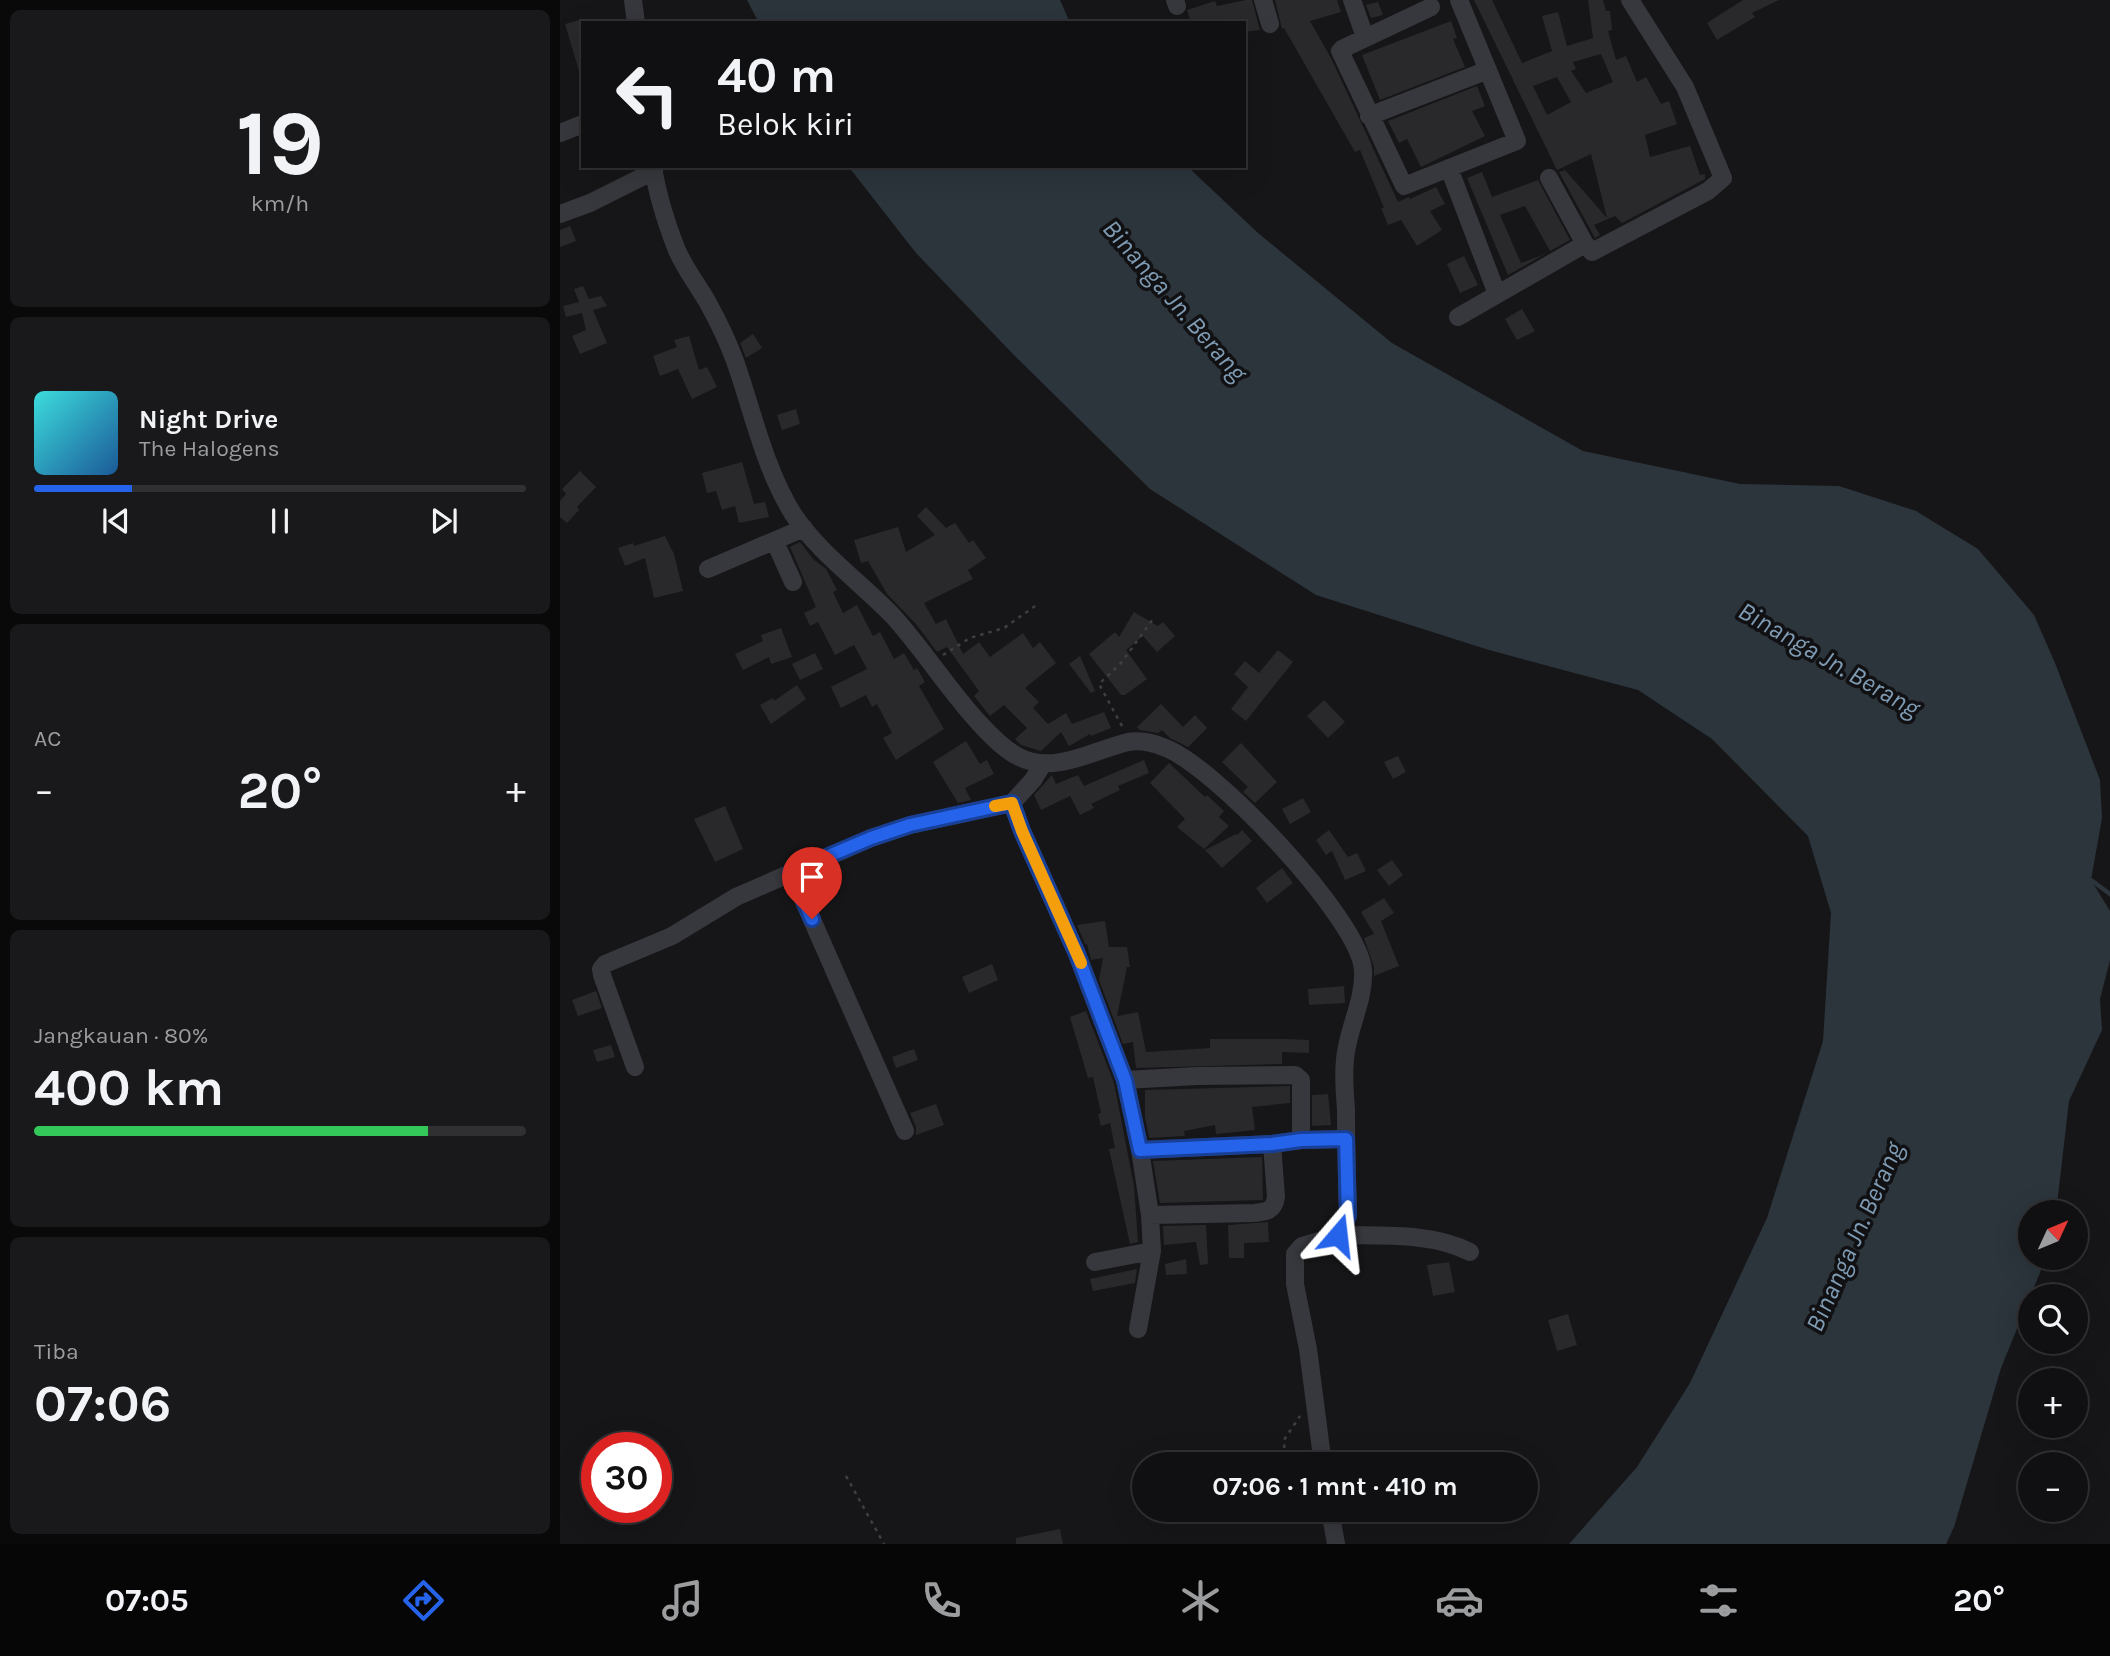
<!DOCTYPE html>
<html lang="id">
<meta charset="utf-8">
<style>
body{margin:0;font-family:Karla,sans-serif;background:#19191b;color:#f1f3f6;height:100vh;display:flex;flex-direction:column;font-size:26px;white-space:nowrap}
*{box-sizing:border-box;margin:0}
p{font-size:23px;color:#9c9d9f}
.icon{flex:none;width:38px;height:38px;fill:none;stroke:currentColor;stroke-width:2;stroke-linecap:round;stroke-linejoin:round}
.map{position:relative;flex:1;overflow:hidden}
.side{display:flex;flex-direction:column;gap:10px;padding:10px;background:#09090a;width:560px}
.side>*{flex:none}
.top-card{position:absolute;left:21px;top:21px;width:665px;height:147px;border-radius:0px;box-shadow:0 7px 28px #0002,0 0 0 2px #303032;background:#101012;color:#f1f3f6;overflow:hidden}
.needle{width:46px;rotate:46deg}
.fabs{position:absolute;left:1458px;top:1200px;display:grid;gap:14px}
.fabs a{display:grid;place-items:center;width:70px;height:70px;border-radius:50%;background:#101012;box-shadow:0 7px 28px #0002,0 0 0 2px #303032;font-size:35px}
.speed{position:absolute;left:21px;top:1432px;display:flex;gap:14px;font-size:35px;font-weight:700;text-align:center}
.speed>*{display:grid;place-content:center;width:91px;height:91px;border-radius:50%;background:#101012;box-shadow:0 7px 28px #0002,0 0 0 2px #303032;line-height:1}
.speed .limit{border:10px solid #d22;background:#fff;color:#111}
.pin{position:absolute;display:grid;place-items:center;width:60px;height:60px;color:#fff;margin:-72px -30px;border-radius:50% 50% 50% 0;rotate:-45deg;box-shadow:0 0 7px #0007}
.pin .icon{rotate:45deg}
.me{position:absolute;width:77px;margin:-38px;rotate:17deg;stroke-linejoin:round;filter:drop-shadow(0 0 5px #0008)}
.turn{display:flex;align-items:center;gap:24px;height:147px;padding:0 21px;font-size:32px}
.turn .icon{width:91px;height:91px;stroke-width:2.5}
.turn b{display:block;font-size:49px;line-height:60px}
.big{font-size:52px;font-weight:700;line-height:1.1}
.side .widget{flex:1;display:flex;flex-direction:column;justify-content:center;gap:10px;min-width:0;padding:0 24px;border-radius:10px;background:#19191b}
.side .dial{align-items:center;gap:0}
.dial b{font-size:91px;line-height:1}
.song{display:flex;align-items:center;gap:21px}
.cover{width:84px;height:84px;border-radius:10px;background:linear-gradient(135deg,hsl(180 70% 55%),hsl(210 70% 35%))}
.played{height:7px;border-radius:4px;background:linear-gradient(90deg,#2563eb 20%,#303032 20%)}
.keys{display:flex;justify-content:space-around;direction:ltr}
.heat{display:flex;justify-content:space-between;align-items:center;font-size:38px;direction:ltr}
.charge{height:10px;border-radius:5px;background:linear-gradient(90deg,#34c759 80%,#303032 0)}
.trip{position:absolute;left:572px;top:1452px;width:406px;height:70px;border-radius:35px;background:#101012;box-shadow:0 7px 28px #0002,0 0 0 2px #303032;font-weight:700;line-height:70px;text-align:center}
.menu{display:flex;height:112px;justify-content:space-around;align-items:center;background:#060607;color:#9c9d9f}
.menu .icon{width:49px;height:49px}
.menu .on{color:#2563eb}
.menu b{font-size:32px;color:#f1f3f6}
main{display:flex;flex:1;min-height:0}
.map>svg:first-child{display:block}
.water{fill:#2c353c}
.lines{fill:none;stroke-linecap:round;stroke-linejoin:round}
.stream{stroke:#2c353c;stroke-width:4.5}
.building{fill:#29292c;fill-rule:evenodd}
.path{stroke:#3d3f44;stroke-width:2.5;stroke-dasharray:3.5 5;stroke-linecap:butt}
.street{stroke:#37383d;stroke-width:18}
.route-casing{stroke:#184099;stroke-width:18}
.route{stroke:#2563eb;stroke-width:12}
.slow{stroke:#f59e0b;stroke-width:12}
.labels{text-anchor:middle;stroke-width:7;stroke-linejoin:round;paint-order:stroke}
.water-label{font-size:26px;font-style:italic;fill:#7f9bb3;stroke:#111113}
</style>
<main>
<section class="side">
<div class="widget dial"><b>19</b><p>km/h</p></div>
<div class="widget">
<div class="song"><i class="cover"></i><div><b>Night Drive</b><p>The Halogens</p></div></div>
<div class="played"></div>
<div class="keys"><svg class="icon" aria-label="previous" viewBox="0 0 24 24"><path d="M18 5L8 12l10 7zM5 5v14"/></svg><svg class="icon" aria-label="pause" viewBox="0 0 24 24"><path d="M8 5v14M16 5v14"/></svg><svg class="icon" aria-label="next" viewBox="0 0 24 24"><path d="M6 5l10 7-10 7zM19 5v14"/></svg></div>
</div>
<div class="widget"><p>AC</p>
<div class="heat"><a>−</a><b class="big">20°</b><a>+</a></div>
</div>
<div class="widget"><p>Jangkauan · 80%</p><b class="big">400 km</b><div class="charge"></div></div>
<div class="widget"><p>Tiba</p><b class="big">07:06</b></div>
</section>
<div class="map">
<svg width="1550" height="1544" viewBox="0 0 1550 1544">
<rect width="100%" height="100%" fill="#161618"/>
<path class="water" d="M 187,0 L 500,0 L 510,23 L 199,23 Z
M 288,166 L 627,166 L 698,233 L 832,343 L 1023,451 L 1180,484 L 1279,486 L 1356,511 L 1418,549 L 1474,615 L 1495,663 L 1540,780 L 1542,818 L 1531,880 L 1550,911 L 1550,960 L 1540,999 L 1542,1030 L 1509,1101 L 1496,1213 L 1470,1213 L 1470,1258 L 1486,1258 L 1441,1368 L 1394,1527 L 1386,1544 L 1009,1544 L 1077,1467 L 1130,1383 L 1207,1218 L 1263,1041 L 1271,913 L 1248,836 L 1152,739 L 1078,690 L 929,650 L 756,595 L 590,489 L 452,353 L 356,253 Z"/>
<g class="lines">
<path class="stream" d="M 1531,880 L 1550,894"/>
</g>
<path class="building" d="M 686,0 L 692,0 L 700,30 L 684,32 L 684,23 L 631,23 L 627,10 L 655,1 L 657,6 Z
M 715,0 L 777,0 L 781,12 L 750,21 L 771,58 L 838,202 L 849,197 L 850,199 L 876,187 L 885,204 L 870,211 L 882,230 L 857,246 L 841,220 L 828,225 L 821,208 L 824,208 L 800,150 L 795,152 L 724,28 L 722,29 Z
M 914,0 L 932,0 L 962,63 L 992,51 L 982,16 L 998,12 L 1007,46 L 1033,38 L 1028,0 L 1043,0 L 1046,11 L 1050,11 L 1052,30 L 1048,31 L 1056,60 L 1066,56 L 1077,82 L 1086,77 L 1101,104 L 1109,101 L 1117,124 L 1085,135 L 1090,157 L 1130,146 L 1140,175 L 1145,174 L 1145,179 L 1062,223 L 1055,216 L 1034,225 L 1040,235 L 1035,238 L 999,172 L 1005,170 L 1047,218 L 1031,154 L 997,170 ZM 1041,54 L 1053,82 L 1026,93 L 1011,71 L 1016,69 L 1013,62 ZM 997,77 L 1011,102 L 987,115 L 973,86 Z
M 1183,0 L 1219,0 L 1192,13 L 1195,17 L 1157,40 L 1147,23 Z
M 818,2 L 823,15 L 811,18 L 806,5 Z
M 23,19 L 23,71 L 19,71 L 5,24 Z
M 891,21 L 897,38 L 893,39 L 905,67 L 820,100 L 802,55 Z
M 917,86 L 925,106 L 912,111 L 925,136 L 861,167 L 847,139 L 839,143 L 828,121 Z
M 922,172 L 932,197 L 978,180 L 1010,240 L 990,251 L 965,206 L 940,215 L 961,263 L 985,254 L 948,275 L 907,178 Z
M 10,226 L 16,241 L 0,247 L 0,230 Z
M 904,256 L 918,285 L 900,293 L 887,264 Z
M 23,286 L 29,299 L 41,296 L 47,306 L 33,310 L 47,343 L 20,354 L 12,336 L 26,330 L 22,313 L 6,317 L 3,306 L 19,302 L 14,289 Z
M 962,309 L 975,331 L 957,340 L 945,319 Z
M 193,334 L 202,348 L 186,358 L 180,343 Z
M 129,336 L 139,370 L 147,367 L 157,387 L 132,399 L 118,369 L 100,376 L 93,356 L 117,347 L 114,340 Z
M 236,409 L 240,424 L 222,430 L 217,415 Z
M 182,462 L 194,504 L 205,502 L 209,517 L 179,523 L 175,506 L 162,510 L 156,491 L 147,493 L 142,473 Z
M 20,471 L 36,487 L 17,507 L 19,510 L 7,523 L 0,517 L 0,501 L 6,494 L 2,489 Z
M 366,507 L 386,528 L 395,523 L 409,543 L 413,540 L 426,558 L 408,570 L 413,579 L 364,603 L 376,624 L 386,619 L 403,654 L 419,642 L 430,657 L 463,633 L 473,648 L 480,642 L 496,663 L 465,688 L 479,702 L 473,708 L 488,724 L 506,713 L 512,724 L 544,712 L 551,728 L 531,736 L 530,734 L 509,746 L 501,732 L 481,751 L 461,745 L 455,739 L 467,728 L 444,705 L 430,716 L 414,696 L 419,691 L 387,647 L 377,652 L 356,624 L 327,594 L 308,561 L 301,563 L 294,540 L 338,527 L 346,552 L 375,535 L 357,516 Z
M 105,536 L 114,554 L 123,591 L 94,598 L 85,558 L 65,566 L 58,548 L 73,543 L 74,546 Z
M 240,542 L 253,559 L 266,569 L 277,590 L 273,592 L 283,613 L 297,605 L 313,636 L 320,632 L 334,659 L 344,653 L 354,670 L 357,668 L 365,682 L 359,686 L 384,729 L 336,760 L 323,738 L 332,733 L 317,704 L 312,707 L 306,695 L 281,708 L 271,687 L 307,669 L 294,645 L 275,655 L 258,622 L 250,626 L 244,613 L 256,607 L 230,547 Z
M 574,612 L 598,626 L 603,622 L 615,636 L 597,652 L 583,636 L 566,650 L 587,679 L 565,695 L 561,695 L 529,654 L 555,632 L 559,637 Z
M 221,628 L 232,657 L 211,664 L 209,657 L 183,670 L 175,654 L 203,641 L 201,635 Z
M 718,650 L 733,662 L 686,721 L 671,709 L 688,687 L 674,674 L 685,661 L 699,673 Z
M 255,653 L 263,669 L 240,680 L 232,664 Z
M 520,656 L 535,691 L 531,693 L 509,664 Z
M 237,685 L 246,699 L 211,724 L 200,705 L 213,698 L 214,701 Z
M 764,700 L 785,722 L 768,738 L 747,716 Z
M 601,704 L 623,727 L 635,715 L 647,728 L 628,747 L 610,738 L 602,730 L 598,733 L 580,730 L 577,727 Z
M 406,741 L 420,764 L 427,760 L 434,774 L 405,788 L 411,800 L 398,803 L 373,762 Z
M 681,743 L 717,782 L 695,803 L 683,792 L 688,787 L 662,762 Z
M 838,756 L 846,772 L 833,779 L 824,762 Z
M 584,760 L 589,773 L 558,786 L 560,790 L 531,804 L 534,808 L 520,815 L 510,796 L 481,810 L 474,795 L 492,775 L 496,784 L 518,775 L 524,786 Z
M 609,763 L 645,797 L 647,795 L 664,811 L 659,817 L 669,826 L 644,849 L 617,827 L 625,819 L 590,783 Z
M 743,798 L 751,812 L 730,824 L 722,809 Z
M 165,806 L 183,849 L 155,862 L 134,819 Z
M 682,830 L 692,841 L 662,868 L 645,850 L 676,834 L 677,835 Z
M 769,830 L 788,857 L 797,853 L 806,871 L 785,880 L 772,851 L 766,855 L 756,840 Z
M 832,860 L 843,875 L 829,886 L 817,870 Z
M 722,868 L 733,883 L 707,903 L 696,888 Z
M 824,898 L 834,913 L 821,921 L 839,966 L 814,976 L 814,967 L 804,938 L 814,934 L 801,912 Z
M 545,921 L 549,947 L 567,947 L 570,967 L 567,967 L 557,1016 L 578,1012 L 586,1052 L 650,1048 L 650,1039 L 725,1039 L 749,1040 L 749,1053 L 722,1052 L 722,1064 L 576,1068 L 573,1042 L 563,1044 L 539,980 L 543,958 L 531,960 L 527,944 L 525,944 L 517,925 Z
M 432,964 L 438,980 L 409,993 L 402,977 Z
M 784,986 L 785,1003 L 749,1005 L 748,989 Z
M 36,991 L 42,1008 L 18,1016 L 12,1000 Z
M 526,1011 L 554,1083 L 574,1186 L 578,1242 L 570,1244 L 549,1149 L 555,1148 L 550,1123 L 541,1126 L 538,1114 L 541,1113 L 533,1077 L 528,1078 L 510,1017 Z
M 51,1045 L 55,1057 L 37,1062 L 33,1050 Z
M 354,1049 L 358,1060 L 336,1068 L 332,1057 Z
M 730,1086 L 730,1103 L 692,1107 L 695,1130 L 656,1134 L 655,1125 L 624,1131 L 625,1136 L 589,1138 L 585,1117 L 585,1090 Z
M 768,1094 L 771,1125 L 752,1126 L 752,1095 Z
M 376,1104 L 384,1125 L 356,1135 L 356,1127 L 350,1113 Z
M 702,1157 L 703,1200 L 600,1203 L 593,1161 Z
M 708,1222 L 709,1242 L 684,1243 L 684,1258 L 669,1258 L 668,1225 Z
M 646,1225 L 648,1264 L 640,1265 L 636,1242 L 604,1245 L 603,1226 Z
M 626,1259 L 627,1274 L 606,1275 L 605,1264 Z
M 889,1262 L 895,1292 L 873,1296 L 867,1265 Z
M 577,1269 L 575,1283 L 533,1291 L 530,1279 Z
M 1008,1314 L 1017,1345 L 997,1351 L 988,1320 Z
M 500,1529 L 503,1544 L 456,1544 L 456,1538 Z"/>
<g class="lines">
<path class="path" d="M 383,655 L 410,638 L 444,628 L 478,604
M 562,726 L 539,684 L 561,663 L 593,619
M 725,1465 L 724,1440 L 740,1416
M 286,1476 L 324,1544"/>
<path class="street" d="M 73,0 L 76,23
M 615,0 L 617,6
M 703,0 L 710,24
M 792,0 L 805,37
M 871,7 L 782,49 L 780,51 L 844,186 L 957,141 L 899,0
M 809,116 L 928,70
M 0,133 L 23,124
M 93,166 C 97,194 106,222 116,248 C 124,268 138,285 148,303 C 158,321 168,342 175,361 C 193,412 204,467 233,514 C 259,553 299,581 332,615 C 364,650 389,691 421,725 C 432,737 445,750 459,757 C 494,775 534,750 568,742 C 580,740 593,743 603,747 C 651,762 800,919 803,970 C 805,1000 787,1030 785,1060 C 783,1076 785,1094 786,1110 C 786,1145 787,1181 788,1216 L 778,1235 L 742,1246 L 735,1254 L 735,1284 L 748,1349 L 763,1465
M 889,168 L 937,294
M 989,178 L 1025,244 L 1032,252 L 1148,191 L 1163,178 L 1125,87 L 1070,0
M 0,214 L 30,203 L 94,171
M 898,317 L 1025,244
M 215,542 L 233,582
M 148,569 L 244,528
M 482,765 L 473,780 L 452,803 L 462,831 L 517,954 L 565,1080 L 580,1150 L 590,1215 L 592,1251 L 578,1329
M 231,872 L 345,1131
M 75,1067 L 42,975 L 41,969 L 45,964 L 112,936 L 176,897 L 311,838 L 350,825 L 452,803
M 565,1080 L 637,1076 L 735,1075 L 741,1080 L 741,1140
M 580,1150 L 712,1144 L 741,1140 L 786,1139
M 590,1215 L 694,1213 C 706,1212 714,1211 716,1197 L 712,1144
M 778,1235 C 821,1236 871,1232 910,1252
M 535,1262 L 592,1251
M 770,1510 L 776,1544"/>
</g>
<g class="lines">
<g class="route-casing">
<path id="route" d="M 252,919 L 231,872 L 311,838 L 350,825 L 452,803 L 462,831 L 517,954 L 565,1080 L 580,1150 L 712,1144 L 741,1140 L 786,1139 L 788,1216 L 778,1235"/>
</g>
<use href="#route" class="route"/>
<path class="slow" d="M 435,806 L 452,803 L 462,831 L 521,963"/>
</g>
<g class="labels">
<g class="water-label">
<text transform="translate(615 300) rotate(49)" y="9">Binanga Jn. Berang</text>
<text transform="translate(1269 659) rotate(30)" y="9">Binanga Jn. Berang</text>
<text transform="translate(1294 1237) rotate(-66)" y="9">Binanga Jn. Berang</text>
</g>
</g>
</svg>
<div class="fabs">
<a><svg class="needle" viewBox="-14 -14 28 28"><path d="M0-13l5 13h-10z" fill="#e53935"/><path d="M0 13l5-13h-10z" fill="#9c9d9f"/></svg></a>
<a><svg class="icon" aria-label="search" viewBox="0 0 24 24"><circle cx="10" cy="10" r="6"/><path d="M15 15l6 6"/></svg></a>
<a>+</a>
<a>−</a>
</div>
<div class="speed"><div class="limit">30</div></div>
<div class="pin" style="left:252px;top:919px;background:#d93025"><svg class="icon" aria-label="arrive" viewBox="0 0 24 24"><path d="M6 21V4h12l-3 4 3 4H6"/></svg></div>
<svg class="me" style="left:778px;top:1235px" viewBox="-20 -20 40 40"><path d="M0-17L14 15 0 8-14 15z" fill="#2563eb" stroke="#fff" stroke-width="4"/></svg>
<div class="trip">07:06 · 1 mnt · 410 m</div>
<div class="top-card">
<div class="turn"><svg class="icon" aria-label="left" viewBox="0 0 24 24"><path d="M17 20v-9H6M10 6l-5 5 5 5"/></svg><div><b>40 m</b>Belok kiri</div></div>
</div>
</div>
</main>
<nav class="menu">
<b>07:05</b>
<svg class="icon on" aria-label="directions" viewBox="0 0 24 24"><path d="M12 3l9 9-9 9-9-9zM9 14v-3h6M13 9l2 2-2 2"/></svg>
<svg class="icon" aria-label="music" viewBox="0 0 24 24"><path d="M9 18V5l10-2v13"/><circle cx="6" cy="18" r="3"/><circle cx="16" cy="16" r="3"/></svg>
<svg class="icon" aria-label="phone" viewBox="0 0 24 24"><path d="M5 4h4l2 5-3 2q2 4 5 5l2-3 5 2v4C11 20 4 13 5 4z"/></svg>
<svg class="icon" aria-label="climate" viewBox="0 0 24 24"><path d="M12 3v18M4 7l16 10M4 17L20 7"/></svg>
<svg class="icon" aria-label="car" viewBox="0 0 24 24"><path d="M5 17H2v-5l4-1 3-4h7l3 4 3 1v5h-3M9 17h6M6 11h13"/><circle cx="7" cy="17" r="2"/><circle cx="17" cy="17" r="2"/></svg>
<svg class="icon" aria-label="filters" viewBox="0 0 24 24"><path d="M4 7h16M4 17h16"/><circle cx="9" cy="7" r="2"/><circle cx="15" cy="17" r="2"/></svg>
<b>20°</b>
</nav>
